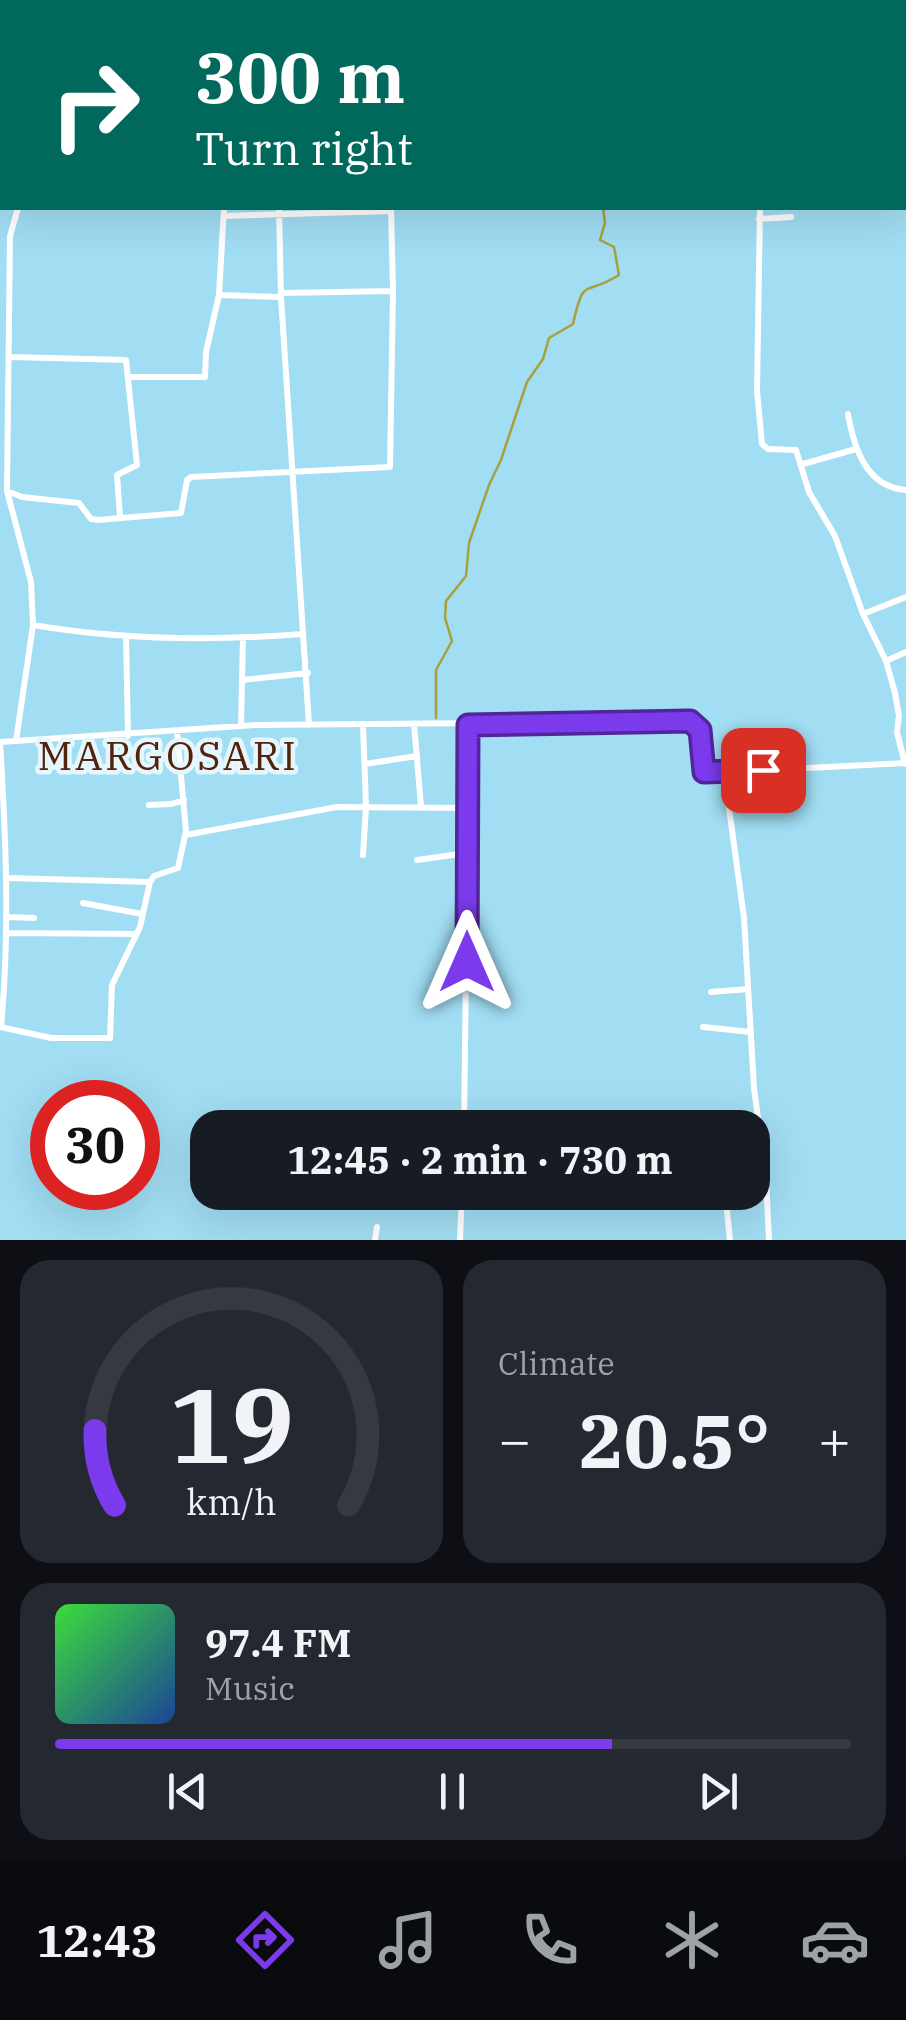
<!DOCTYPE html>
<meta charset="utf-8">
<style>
body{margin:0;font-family:"IBM Plex Serif",serif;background:#242831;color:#f1f3f6;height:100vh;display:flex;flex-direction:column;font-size:38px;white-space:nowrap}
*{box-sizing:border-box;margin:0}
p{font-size:32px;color:#9ea1a6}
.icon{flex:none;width:55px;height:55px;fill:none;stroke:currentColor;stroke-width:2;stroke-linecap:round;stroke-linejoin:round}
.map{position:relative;height:1240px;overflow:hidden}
.side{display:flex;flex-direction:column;gap:20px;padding:20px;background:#0d0f14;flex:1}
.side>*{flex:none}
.hud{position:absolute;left:0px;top:0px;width:908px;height:210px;box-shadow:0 10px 40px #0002;background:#00695c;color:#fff;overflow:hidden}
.speed{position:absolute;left:30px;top:1080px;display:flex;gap:20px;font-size:50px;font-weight:700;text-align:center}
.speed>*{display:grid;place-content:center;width:130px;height:130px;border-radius:50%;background:#171b24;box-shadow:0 10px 40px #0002;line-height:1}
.speed .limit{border:15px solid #d22;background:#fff;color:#111}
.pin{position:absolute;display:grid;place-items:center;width:85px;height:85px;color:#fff;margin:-42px;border-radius:20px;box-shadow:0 5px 15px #0006}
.me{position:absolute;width:110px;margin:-55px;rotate:0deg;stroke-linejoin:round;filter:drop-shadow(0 0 8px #0008)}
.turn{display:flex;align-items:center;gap:35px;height:210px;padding:0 30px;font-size:45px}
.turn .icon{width:130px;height:130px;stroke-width:2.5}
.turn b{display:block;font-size:70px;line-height:85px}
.big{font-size:75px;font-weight:700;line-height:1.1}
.side .tile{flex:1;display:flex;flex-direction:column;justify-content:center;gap:15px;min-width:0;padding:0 35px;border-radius:30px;background:#242831}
.side .dial{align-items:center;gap:0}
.dial svg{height:260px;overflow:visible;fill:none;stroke:#363941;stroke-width:7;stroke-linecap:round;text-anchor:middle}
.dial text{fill:#f1f3f6;stroke:none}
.song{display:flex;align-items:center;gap:30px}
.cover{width:120px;height:120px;border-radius:15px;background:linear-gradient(135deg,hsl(120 70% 55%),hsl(220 70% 35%))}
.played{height:10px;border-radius:5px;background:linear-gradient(90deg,#7c3aed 70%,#363941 70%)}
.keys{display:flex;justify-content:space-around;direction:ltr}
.heat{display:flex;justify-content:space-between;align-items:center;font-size:55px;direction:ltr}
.side .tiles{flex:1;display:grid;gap:20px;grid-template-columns:1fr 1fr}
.tile:last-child{grid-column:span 2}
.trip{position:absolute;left:190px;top:1110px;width:580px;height:100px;border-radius:30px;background:#171b24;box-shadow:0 10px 40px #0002;font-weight:700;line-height:100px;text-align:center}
.menu{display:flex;height:160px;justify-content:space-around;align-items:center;background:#090b0e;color:#9ea1a6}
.menu .icon{width:70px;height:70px}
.menu .current{color:#7c3aed}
.menu b{font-size:45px;color:#f1f3f6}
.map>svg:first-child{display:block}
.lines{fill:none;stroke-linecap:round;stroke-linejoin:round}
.stream{stroke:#aaa038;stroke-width:2.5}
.street{stroke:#fff;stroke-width:6}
.route-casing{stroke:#51269a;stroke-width:25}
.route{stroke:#7c3aed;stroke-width:18}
.labels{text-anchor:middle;stroke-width:9;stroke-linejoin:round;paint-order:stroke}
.quarter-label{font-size:40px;letter-spacing:2.5px;fill:#52220b;stroke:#e5f7fd}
</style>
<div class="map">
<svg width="906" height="1240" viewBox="0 0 906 1240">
<rect width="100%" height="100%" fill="#a1ddf3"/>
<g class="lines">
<path class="stream" d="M 521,0 L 523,2
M 436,718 L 436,670 L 452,641 L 445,618 L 446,601 L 466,576 L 469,543 L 489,485 L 501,460 L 527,382 L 543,359 L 549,338 L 573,324 C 584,275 584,297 619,275 L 614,247 L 600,240 L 605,223 L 603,208"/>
<path class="street" d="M 272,0 L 272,2
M 448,0 L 448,2
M 673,0 L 674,2
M 75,2 L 76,0
M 545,2 L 548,0
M 753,2 L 753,0
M 279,208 L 281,297 L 309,725
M 760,208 L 757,391 L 762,444 L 768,449 L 796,450 L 809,492 L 835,536 L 863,614 L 886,661 L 895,693 L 899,716 L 897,732 L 905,764
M 224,216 L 391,211
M 759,219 L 791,217
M 281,293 L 393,291
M 219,295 L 281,297
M 11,357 L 126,360 L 137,465 L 117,475 L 120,517
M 130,377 L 205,377 L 206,352 L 219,295 L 224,208
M 848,414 C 854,448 866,487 906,490
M 803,464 L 856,449
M 7,491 L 22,497 L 79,503 L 91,519 L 98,520 L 181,513 L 187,480 L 191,477 L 390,467 L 393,291 L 391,208
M 863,614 L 906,597
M 33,625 C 121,640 213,641 302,634
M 126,636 L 128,736
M 886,661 L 906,652
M 242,680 L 308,673
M 414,724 L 421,806
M 241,726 L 243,638
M 16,741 L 33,625 L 31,582 L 7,491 L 10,236 L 18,208
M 0,742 L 257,725 L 690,721 L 699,727 L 702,766 L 707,773 L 906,763
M 0,742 C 6,838 10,931 1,1027
M 365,764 L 417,756
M 724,771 L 744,918 L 754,1088 L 766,1178 L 769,1240
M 149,805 L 171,804 L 184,800
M 186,835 L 337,807 L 467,808
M 363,855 L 366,807 L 363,725
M 417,860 L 467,853
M 8,878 L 150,882
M 83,903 L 142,914
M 8,917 L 34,918
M 7,933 L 137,934
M 711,992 L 748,989
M 0,1027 L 51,1038 L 110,1038 L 112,985 L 140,927 L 150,882 L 154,876 L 178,868 L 186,831 L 177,731
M 703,1027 L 751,1032
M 464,1128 L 469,725
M 752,1180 L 766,1178
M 725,1192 L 730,1240
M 375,1240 L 377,1227
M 460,1240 L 462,1192"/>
</g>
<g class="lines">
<g class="route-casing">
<path id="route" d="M 467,962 L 468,725 L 690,721 L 700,730 L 704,772 L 763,770"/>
</g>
<use href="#route" class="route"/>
</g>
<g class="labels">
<g class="quarter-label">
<text x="168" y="770">MARGOSARI</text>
</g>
</g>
</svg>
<div class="speed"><div class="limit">30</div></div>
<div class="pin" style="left:763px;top:770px;background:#d93025"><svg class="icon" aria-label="arrive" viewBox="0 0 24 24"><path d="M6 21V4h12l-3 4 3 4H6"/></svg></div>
<svg class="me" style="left:467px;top:962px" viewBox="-20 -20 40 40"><path d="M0-17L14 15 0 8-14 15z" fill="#7c3aed" stroke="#fff" stroke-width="4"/></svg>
<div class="trip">12:45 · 2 min · 730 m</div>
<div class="hud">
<div class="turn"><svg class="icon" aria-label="right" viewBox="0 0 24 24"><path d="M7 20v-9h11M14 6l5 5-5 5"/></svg><div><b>300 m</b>Turn right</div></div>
</div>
</div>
<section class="side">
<div class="tiles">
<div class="tile dial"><svg viewBox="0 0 100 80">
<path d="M14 69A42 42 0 1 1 86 69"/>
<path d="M14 69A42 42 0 0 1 8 46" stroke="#7c3aed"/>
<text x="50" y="56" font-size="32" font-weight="700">19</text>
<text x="50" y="72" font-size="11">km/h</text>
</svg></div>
<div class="tile"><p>Climate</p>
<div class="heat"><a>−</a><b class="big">20.5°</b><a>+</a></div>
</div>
<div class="tile">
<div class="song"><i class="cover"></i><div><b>97.4 FM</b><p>Music</p></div></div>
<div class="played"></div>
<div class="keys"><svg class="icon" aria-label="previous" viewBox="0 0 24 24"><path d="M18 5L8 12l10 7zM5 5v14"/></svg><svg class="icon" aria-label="pause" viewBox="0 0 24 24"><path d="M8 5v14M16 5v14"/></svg><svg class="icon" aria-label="next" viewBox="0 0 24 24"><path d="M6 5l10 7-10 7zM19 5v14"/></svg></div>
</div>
</div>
</section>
<nav class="menu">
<b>12:43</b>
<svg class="icon current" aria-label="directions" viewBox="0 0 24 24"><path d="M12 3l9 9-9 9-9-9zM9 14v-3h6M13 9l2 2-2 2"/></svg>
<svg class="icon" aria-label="music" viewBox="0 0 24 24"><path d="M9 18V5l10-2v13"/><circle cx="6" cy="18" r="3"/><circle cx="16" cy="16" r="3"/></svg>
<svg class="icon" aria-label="phone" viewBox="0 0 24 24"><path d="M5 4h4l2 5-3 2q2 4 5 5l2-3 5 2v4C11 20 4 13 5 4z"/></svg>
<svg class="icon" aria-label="climate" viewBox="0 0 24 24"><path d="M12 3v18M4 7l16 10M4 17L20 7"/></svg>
<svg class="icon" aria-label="car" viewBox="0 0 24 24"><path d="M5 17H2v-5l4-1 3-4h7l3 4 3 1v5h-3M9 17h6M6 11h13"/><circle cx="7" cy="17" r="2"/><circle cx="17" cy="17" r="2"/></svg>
</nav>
